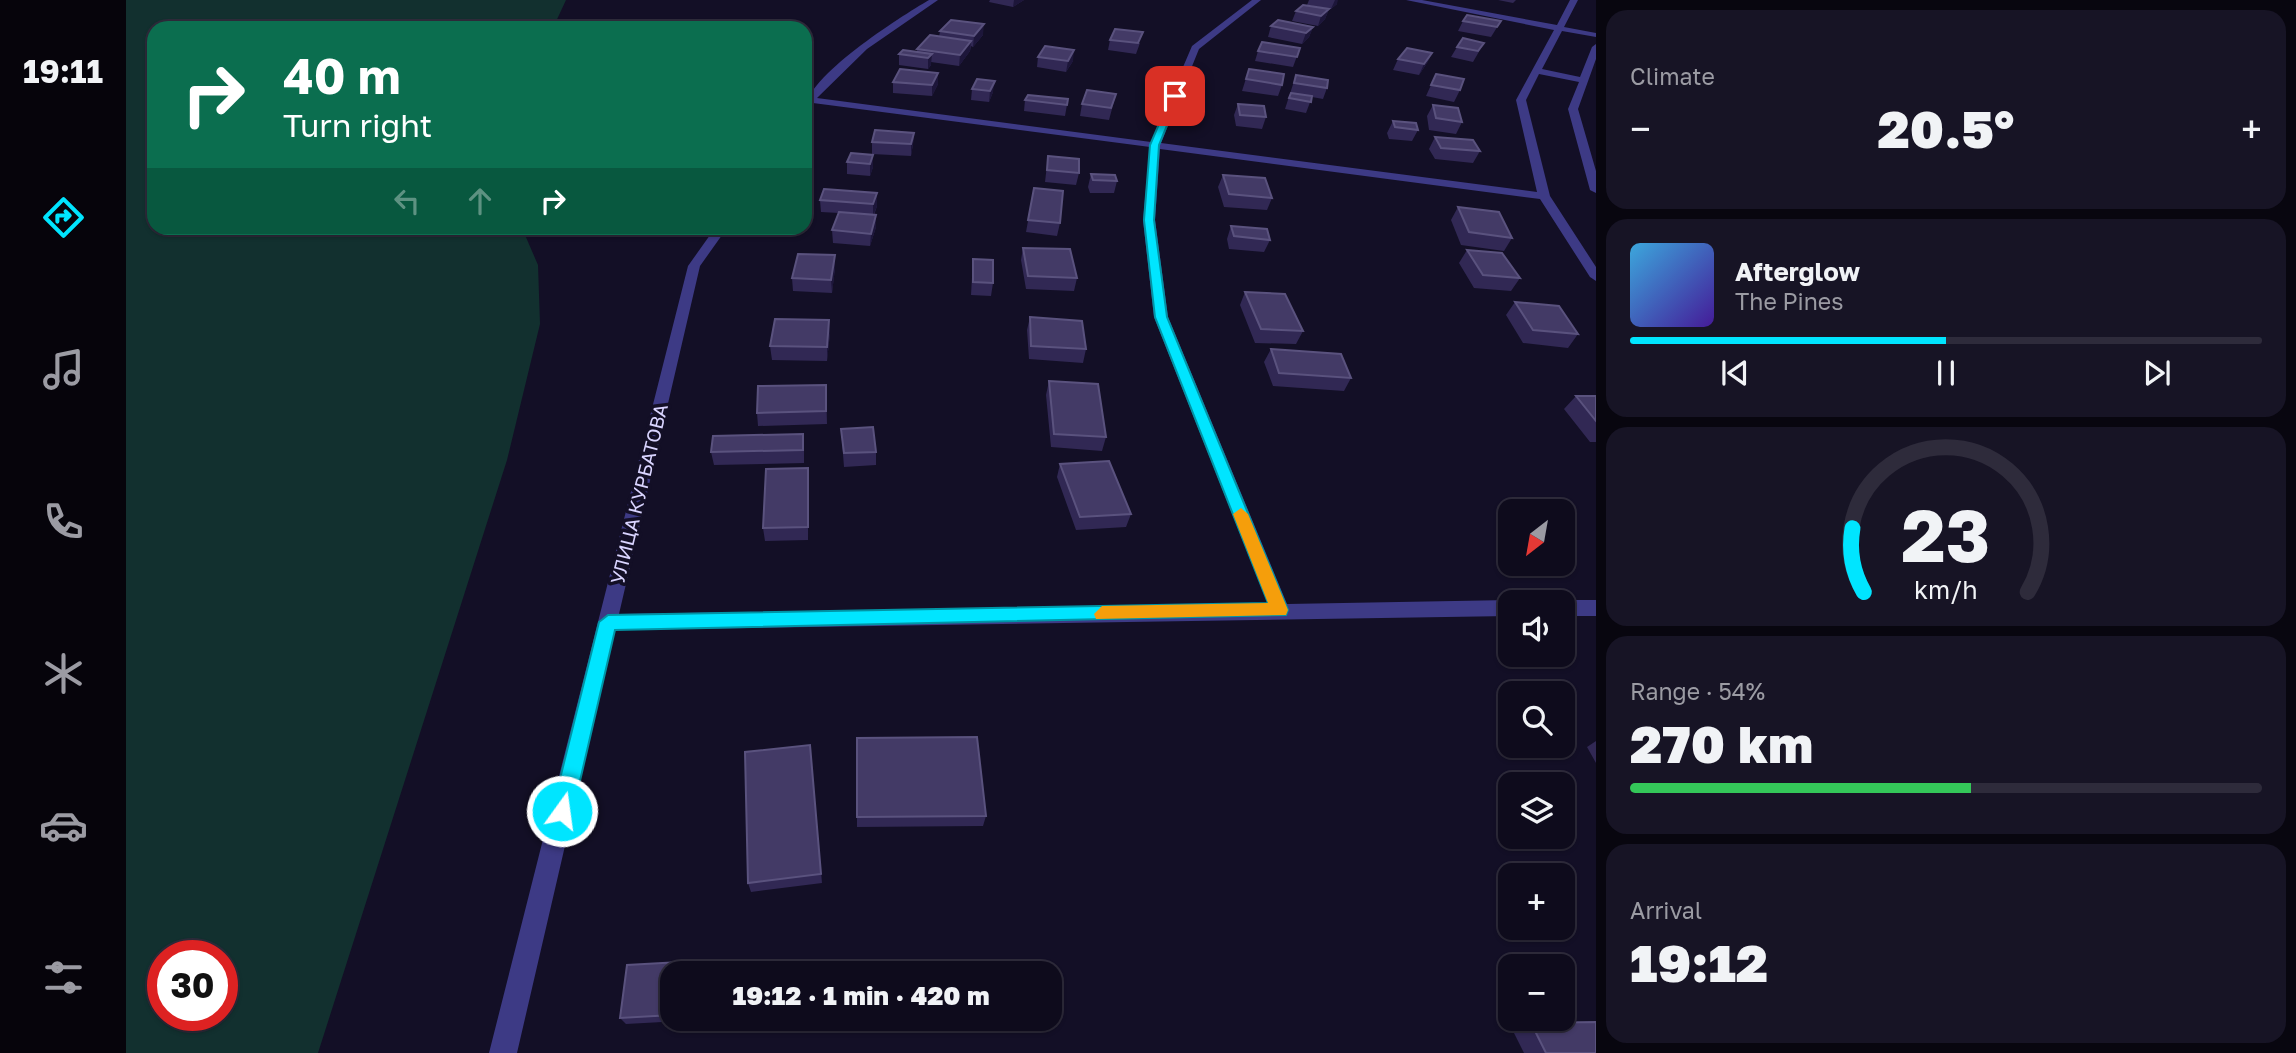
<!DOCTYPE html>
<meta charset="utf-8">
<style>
body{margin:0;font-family:"Golos Text",sans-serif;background:#171425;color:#f1f3f6;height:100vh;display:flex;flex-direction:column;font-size:26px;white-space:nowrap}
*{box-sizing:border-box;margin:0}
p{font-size:23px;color:#9b9ba3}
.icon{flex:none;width:38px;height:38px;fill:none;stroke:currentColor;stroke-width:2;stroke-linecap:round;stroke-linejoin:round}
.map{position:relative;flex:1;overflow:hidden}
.panel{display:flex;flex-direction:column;gap:10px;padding:10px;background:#08060f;width:700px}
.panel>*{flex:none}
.guide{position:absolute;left:21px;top:21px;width:665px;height:214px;border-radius:21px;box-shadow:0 2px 5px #0004,0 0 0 2px #2e2b3b;background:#0b6e4f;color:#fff;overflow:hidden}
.needle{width:46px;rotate:211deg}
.tools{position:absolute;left:1372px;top:499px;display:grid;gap:14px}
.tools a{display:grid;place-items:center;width:77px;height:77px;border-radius:14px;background:#0e0b1c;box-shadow:0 2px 5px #0004,0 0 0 2px #2e2b3b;font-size:35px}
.speed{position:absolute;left:21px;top:940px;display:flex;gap:14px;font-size:35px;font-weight:700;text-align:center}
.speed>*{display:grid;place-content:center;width:91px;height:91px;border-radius:50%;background:#0e0b1c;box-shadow:0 2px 5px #0004,0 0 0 2px #2e2b3b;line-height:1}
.speed .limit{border:10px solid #d22;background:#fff;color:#111}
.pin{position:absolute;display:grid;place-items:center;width:60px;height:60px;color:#fff;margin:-30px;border-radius:14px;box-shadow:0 4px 10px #0006}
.me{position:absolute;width:77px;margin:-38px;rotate:14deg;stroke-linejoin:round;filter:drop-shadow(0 0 5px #0008)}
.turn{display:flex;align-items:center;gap:24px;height:147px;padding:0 21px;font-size:32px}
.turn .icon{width:91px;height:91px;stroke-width:2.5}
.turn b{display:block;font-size:49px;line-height:60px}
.lanes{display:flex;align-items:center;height:66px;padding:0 21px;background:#0003;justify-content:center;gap:35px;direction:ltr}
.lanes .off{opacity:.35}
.big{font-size:52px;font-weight:800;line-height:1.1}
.panel .tile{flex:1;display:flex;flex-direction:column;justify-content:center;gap:10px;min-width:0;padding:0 24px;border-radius:21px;background:#171425}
.panel .dial{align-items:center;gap:0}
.dial svg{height:182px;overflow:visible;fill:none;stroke:#2e2b3b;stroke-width:7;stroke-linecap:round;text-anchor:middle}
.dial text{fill:#f1f3f6;stroke:none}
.song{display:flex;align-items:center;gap:21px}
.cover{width:84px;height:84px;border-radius:10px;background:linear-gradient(135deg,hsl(200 70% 55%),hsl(260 70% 35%))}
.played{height:7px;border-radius:4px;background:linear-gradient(90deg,#00e5ff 50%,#2e2b3b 50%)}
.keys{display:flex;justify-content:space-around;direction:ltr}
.heat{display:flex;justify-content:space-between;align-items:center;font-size:38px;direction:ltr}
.charge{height:10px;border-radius:5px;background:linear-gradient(90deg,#34c759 54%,#2e2b3b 0)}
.trip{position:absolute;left:534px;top:961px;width:402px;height:70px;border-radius:21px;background:#0e0b1c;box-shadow:0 2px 5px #0004,0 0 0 2px #2e2b3b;font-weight:800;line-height:70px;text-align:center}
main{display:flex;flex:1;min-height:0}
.menu{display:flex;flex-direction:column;width:126px;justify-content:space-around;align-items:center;background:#06040b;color:#9b9ba3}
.menu .icon{width:49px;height:49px}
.menu .selected{color:#00e5ff}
.menu b{font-size:32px;color:#f1f3f6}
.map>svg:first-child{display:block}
.green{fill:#12302f;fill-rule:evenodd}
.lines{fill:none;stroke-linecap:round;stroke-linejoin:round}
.minor{fill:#3d3a85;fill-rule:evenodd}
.wall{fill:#312854}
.shaded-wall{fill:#1d163a}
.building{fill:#433a66;stroke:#5a527e;stroke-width:2}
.route{fill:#00e5ff;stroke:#0095a6;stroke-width:2}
.slow{fill:#f59e0b}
.labels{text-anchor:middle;stroke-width:7;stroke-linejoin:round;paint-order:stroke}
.street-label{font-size:19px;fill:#d9d4ff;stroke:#130f26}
</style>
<main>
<nav class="menu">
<b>19:11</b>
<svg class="icon selected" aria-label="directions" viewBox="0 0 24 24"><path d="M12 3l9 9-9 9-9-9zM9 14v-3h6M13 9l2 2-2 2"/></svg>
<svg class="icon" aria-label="music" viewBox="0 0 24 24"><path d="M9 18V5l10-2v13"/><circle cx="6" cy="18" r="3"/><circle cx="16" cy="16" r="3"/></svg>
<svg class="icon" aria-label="phone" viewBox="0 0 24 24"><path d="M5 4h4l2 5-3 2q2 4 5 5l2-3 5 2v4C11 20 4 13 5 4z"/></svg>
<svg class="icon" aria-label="climate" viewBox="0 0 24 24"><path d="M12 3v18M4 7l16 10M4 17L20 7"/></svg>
<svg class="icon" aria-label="car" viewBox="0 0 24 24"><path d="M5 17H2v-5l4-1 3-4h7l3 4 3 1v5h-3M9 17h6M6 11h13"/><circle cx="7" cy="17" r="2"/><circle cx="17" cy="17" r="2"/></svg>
<svg class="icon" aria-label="filters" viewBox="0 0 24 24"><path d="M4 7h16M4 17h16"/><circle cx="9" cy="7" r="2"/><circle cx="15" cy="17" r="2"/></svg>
</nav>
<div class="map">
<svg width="1470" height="1053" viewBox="0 0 1470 1053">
<rect width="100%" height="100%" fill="#130f26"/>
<path class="green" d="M 0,0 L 440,0 L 427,28 L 28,28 L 28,228 L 396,228 L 412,265 L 414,324 L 381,460 L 192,1053 L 0,1053 ZM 37,956 L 96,956 L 96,1015 L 37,1015 Z"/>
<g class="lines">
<path class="minor" d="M 803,0 L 812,0 L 741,49 L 691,98 L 1025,142 L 1066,46 L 1126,0 L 1135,0 L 1073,49 L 1035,143 L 1411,192 L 1390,100 L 1428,30 L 1280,0 L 1296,0 L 1431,25 L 1444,0 L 1452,0 L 1438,27 L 1470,33 L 1470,37 L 1436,31 L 1416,69 L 1454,77 L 1466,47 L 1470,44 L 1470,59 L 1452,109 L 1470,171 L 1470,193 L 1464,190 L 1442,109 L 1453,82 L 1413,74 L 1400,100 L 1424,196 L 1470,267 L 1470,281 L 1464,277 L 1414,199 L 1034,149 L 1029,220 L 1042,317 L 1161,604 L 1384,600 L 1389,602 L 1384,602 L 1384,616 L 489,630 L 391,1053 L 363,1053 L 562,266 L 589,228 L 601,228 L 574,266 L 493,614 L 1142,604 L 1028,317 L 1017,220 L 1024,147 L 687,103 L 679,110 C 679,77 774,17 803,0 Z
M 1437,600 L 1470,600 L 1470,616 L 1437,616 L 1437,602 L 1432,602 Z"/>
</g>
<path class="wall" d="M 864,0 L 898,0 L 887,7 L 863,2 Z
M 1183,0 L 1209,0 L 1211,4 L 1205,9 L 1181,5 Z
M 1372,0 L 1390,0 L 1387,3 Z
M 1203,9 L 1199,19 L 1192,26 L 1166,21 L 1170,11 Z
M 1337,21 L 1375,21 L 1365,37 L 1332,31 Z
M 1145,26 L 1187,27 L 1183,37 L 1176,44 L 1142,37 Z
M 814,31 L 857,35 L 847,47 L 845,46 L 844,51 L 833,66 L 805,62 L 805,65 L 802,69 L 773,65 L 773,54 L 791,52 L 791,49 L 813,37 Z
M 984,40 L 1014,43 L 1010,54 L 982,50 Z
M 1358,43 L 1347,62 L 1325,57 L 1331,47 Z
M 1174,48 L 1167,67 L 1129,61 L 1132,51 Z
M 1306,53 L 1301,63 L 1293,75 L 1267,70 L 1272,59 Z
M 912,57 L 947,61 L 940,72 L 911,67 Z
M 1123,69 L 1156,85 L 1152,96 L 1116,91 Z
M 1310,74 L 1334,90 L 1328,102 L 1300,96 Z
M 1170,75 L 1201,88 L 1197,99 L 1186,97 L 1180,113 L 1159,109 Z
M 851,79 L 867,92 L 863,102 L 845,100 L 846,89 Z
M 767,82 L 812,84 L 806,96 L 767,93 Z
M 990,94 L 983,120 L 954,116 L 956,104 Z
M 942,99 L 939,116 L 898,111 L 899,100 Z
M 1112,104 L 1140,117 L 1136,129 L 1110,126 L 1108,115 Z
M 1307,105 L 1336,122 L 1330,134 L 1303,130 L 1301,116 Z
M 1267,121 L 1292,130 L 1286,141 L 1263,139 L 1261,133 Z
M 788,133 L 787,144 L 785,156 L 746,154 L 746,142 Z
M 1309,137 L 1354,151 L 1347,163 L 1309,159 L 1303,149 Z
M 747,155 L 747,167 L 744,176 L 721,174 L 721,162 Z
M 922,156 L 953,173 L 950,185 L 919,182 Z
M 965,174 L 991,181 L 988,193 L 964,193 L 962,187 Z
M 1097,175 L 1146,198 L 1141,210 L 1098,207 L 1092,187 Z
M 908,188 L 934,223 L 931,236 L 900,232 Z
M 751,193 L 751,206 L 748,215 L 750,227 L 744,246 L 707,243 L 706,230 L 713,213 L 695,212 L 694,200 Z
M 1332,207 L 1386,238 L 1378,251 L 1335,245 L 1325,220 Z
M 1105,226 L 1144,240 L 1138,252 L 1103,249 L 1101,239 Z
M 897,248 L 951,278 L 948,291 L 900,289 L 895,260 Z
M 1341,250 L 1394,278 L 1385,291 L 1348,288 L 1333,263 Z
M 709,255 L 709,268 L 706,293 L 667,291 L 666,278 Z
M 847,259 L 867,283 L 865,296 L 845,295 Z
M 1119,292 L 1177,331 L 1170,344 L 1129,343 L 1114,305 Z
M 1389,302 L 1452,334 L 1442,348 L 1397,343 L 1380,315 Z
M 904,317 L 960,349 L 957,363 L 903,359 L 901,330 Z
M 704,333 L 701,361 L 646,360 L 644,346 Z
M 1145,349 L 1225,378 L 1218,391 L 1147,386 L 1138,362 Z
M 923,381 L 980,437 L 976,451 L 925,447 L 920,395 Z
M 700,385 L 701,424 L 632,426 L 631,413 Z
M 1450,396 L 1470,396 L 1470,442 L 1464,442 L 1438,409 Z
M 715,429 L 750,452 L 750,465 L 718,467 Z
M 678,447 L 678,463 L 588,465 L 585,452 Z
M 934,464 L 1005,514 L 1000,527 L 950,530 L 931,477 Z
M 682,468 L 682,540 L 639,541 L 637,528 Z
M 731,738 L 860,816 L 857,826 L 731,827 Z
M 1470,741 L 1470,763 L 1461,747 Z
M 684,745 L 696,883 L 625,892 L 622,883 Z
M 572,961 L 577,968 L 576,973 L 546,973 L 546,1018 L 573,1018 L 573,1020 L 500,1024 L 494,1018 L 501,965 Z
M 1405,1023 L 1470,1053 L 1398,1053 L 1386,1029 Z"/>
<path class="shaded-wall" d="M 888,0 L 898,0 L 887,7 Z
M 1209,0 L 1212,0 L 1211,4 L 1205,9 Z
M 1203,9 L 1199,19 L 1192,26 L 1195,16 Z
M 858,24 L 857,35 L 847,47 L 848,36 Z
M 1187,27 L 1183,37 L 1176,44 L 1180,33 Z
M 845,41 L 844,51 L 833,66 L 834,55 Z
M 948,50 L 947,61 L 940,72 L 942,61 Z
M 1306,53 L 1301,63 L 1293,75 L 1298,64 Z
M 806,54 L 805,65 L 802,69 L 802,58 Z
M 812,73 L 812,84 L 806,96 L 806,85 Z
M 869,81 L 867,92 L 863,102 L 864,91 Z
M 788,133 L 787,144 L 785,156 L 785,144 Z
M 747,155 L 747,167 L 744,176 L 744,164 Z
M 751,193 L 751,206 L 747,216 L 747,204 Z
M 750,215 L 750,227 L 744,246 L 745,234 Z
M 709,255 L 709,268 L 706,293 L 705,280 Z
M 703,320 L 704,333 L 701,361 L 701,347 Z
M 682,468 L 683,481 L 682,540 Z
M 572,961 L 577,968 L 576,973 L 571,973 Z"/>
<path class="building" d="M 1177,5 L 1203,9 L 1195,16 L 1170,11 Z
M 1341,15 L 1375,21 L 1371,27 L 1337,21 Z
M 825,20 L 858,24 L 848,36 L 814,31 Z
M 1152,20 L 1187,27 L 1180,33 L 1145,26 Z
M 989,29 L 1017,32 L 1012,43 L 984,40 Z
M 804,35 L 845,41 L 834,55 L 791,49 Z
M 1337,38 L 1358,43 L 1352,51 L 1331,47 Z
M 1136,42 L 1174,48 L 1171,57 L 1132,51 Z
M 919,46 L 948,50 L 942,61 L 912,57 Z
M 1281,48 L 1306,53 L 1298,64 L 1272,59 Z
M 777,50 L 806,54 L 802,58 L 773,54 Z
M 774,69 L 812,73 L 806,85 L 767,82 Z
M 1123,69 L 1158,74 L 1156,85 L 1120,79 Z
M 1310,74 L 1338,79 L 1334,90 L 1305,85 Z
M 1170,75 L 1202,80 L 1201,88 L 1168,83 Z
M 851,79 L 869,81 L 864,91 L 846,89 Z
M 961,90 L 990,94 L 985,108 L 956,104 Z
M 1165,93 L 1186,96 L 1185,102 L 1163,98 Z
M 902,95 L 942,99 L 941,105 L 899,100 Z
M 1112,104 L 1138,106 L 1140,117 L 1114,115 Z
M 1307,105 L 1332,108 L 1336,122 L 1310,118 Z
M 1267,121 L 1290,123 L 1292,130 L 1269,127 Z
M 749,130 L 788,133 L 785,144 L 746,142 Z
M 1309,137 L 1347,140 L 1354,151 L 1315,148 Z
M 725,153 L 747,155 L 744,164 L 721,162 Z
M 922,156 L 953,159 L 953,173 L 921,170 Z
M 965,174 L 989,175 L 991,181 L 967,180 Z
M 1097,175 L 1139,178 L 1146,198 L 1103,194 Z
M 908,188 L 937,191 L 934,223 L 902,220 Z
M 698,189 L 751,193 L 747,204 L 694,200 Z
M 1332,207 L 1373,212 L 1386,238 L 1343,232 Z
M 713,212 L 750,215 L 745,234 L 706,230 Z
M 1105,226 L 1141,229 L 1144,240 L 1108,236 Z
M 897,248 L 944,249 L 951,278 L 902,276 Z
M 1341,250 L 1376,253 L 1394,278 L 1357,275 Z
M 672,254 L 709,255 L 705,280 L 666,278 Z
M 847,259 L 867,260 L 867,283 L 847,282 Z
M 1119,292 L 1159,294 L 1177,331 L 1135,329 Z
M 1389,302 L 1433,306 L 1452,334 L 1407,330 Z
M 904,317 L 956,321 L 960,349 L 905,346 Z
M 649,319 L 703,320 L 701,347 L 644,346 Z
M 1145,349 L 1215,354 L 1225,378 L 1153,373 Z
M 923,381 L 972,384 L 980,437 L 928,434 Z
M 700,385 L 700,411 L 631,413 L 632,386 Z
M 1450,396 L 1470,396 L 1470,421 Z
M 747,427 L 750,452 L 718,453 L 715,429 Z
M 677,434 L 677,450 L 585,452 L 587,436 Z
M 983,461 L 1005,514 L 954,517 L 934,464 Z
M 682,468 L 682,527 L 637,528 L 640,469 Z
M 851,737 L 860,816 L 731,817 L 731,738 Z
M 684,745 L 695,874 L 622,883 L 619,752 Z
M 572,961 L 571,973 L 546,973 L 546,1015 L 494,1018 L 501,965 Z
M 1470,1022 L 1470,1053 L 1420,1053 L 1405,1023 Z"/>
<path class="route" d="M 1049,94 L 1053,96 L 1033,145 L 1028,220 L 1041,317 L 1162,610 L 1160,615 L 489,630 L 447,811 L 444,818 L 436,821 L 429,818 L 426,811 L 473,622 L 482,615 L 1142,603 L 1029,317 L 1018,220 L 1024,145 L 1045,96 Z"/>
<path class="slow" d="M 1115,508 L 1122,514 L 1162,610 L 1160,615 L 970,619 L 968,614 L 976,606 L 1142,603 L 1107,514 Z"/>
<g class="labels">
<g class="street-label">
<text transform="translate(513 494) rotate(-76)" y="7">УЛИЦА КУРБАТОВА</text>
</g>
</g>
</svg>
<div class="tools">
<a><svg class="needle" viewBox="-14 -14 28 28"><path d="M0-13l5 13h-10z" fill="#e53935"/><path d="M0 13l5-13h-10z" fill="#9b9ba3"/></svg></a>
<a><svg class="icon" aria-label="sound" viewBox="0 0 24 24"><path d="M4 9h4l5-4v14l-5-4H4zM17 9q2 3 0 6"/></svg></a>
<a><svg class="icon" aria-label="search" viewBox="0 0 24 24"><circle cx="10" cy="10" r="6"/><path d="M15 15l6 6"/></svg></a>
<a><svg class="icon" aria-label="layers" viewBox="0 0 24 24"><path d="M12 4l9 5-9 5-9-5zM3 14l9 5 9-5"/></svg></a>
<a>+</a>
<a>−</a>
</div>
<div class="speed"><div class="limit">30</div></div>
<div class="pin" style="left:1049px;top:96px;background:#d93025"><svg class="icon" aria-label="arrive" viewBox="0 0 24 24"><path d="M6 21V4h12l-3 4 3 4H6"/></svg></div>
<svg class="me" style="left:436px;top:811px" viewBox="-20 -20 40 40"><circle r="17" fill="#00e5ff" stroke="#fff" stroke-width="3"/><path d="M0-11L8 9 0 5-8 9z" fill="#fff"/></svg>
<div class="trip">19:12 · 1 min · 420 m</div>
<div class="guide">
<div class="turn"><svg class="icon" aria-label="right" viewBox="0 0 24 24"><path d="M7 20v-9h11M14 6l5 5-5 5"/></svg><div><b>40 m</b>Turn right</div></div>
<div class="lanes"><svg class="icon off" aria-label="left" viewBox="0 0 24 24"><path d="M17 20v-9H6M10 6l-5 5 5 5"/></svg><svg class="icon off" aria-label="ahead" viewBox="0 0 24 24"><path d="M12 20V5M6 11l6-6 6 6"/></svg><svg class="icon" aria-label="right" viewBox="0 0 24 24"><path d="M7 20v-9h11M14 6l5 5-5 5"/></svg></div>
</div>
</div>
<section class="panel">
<div class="tile"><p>Climate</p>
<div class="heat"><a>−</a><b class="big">20.5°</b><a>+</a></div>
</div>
<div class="tile">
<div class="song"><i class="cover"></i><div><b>Afterglow</b><p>The Pines</p></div></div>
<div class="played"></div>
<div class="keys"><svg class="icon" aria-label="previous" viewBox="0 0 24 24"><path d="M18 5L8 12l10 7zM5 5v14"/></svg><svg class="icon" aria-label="pause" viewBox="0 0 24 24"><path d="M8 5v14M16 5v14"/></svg><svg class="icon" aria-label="next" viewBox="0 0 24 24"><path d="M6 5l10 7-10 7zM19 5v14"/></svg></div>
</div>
<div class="tile dial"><svg viewBox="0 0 100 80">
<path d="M14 69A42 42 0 1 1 86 69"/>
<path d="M14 69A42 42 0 0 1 9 41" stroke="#00e5ff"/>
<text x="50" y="56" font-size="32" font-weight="700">23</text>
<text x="50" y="72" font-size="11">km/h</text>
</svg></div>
<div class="tile"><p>Range · 54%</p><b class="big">270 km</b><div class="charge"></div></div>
<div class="tile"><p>Arrival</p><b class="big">19:12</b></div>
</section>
</main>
